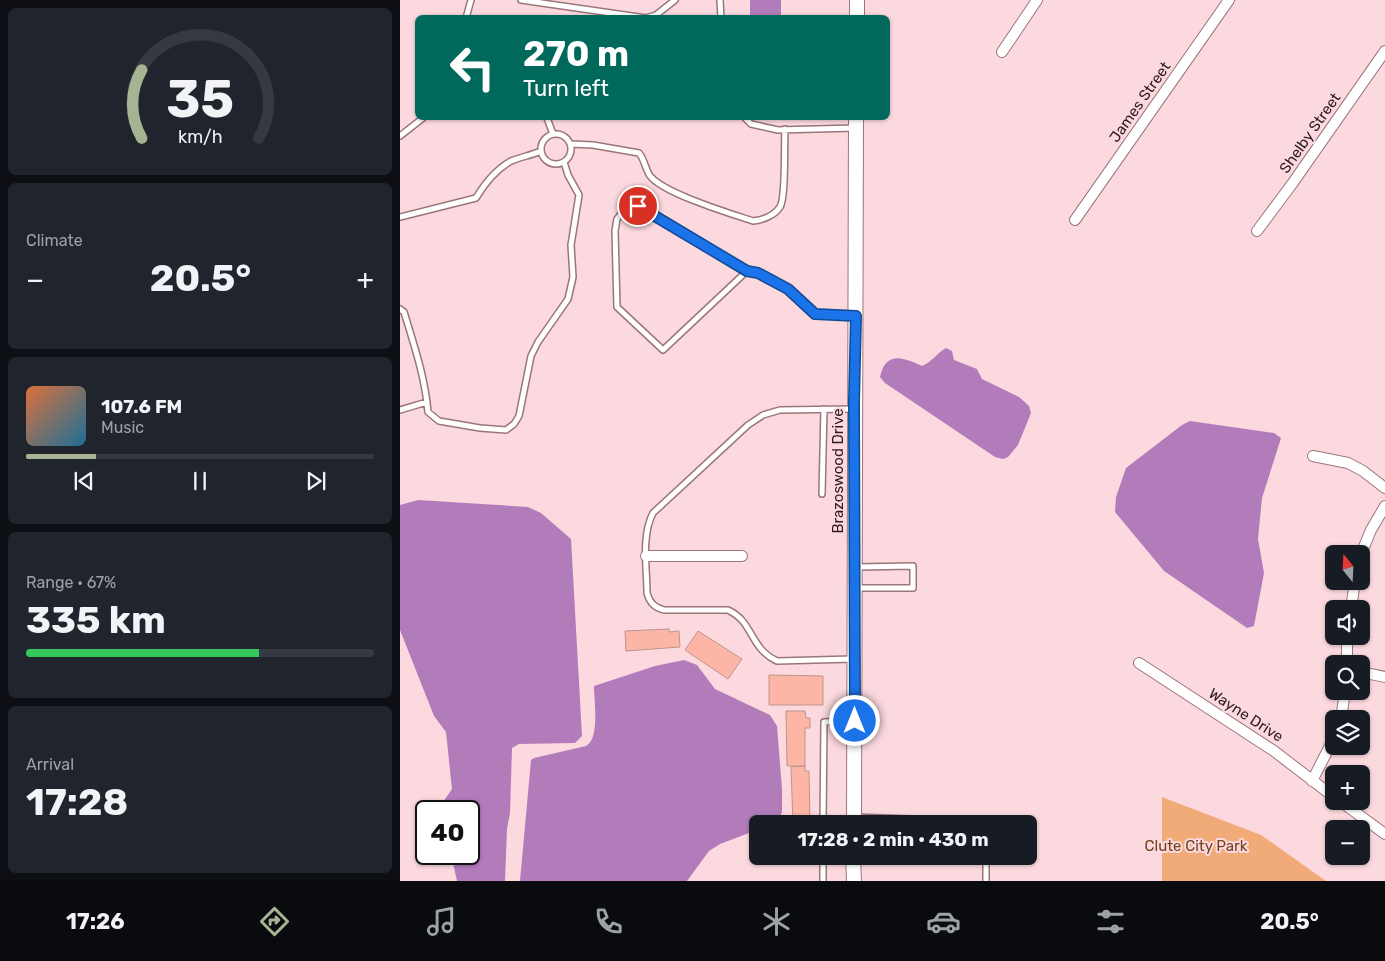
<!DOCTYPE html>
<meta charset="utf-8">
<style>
body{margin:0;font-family:Rubik,sans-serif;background:#20242c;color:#f1f3f6;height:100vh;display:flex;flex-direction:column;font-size:19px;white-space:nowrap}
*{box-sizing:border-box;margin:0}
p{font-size:16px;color:#9ea1a6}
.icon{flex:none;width:28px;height:28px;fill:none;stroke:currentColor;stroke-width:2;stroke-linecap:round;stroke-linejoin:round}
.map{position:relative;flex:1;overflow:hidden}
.side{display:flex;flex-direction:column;gap:8px;padding:8px;background:#0d0f14;width:400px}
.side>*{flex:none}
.hud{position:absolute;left:15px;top:15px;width:475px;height:105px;border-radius:8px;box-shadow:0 1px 4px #0004;background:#00695c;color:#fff;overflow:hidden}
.needle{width:32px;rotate:342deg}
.fabs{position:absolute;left:925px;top:545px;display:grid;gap:10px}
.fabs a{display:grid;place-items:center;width:45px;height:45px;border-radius:8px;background:#171b24;box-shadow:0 1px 4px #0004;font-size:25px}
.speed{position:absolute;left:15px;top:800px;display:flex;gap:10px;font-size:25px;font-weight:700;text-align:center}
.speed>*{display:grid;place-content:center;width:65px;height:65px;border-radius:50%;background:#171b24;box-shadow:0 1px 4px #0004;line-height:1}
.speed .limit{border:2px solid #111;border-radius:8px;background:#fff;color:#111}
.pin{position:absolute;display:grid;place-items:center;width:42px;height:42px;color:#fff;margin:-21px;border:2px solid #fff;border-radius:50%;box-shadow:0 1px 5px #0007}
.me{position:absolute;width:55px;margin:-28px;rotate:0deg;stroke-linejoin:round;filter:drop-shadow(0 0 4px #0008)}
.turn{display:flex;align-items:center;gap:18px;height:105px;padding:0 25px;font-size:22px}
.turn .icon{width:65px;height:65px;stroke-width:2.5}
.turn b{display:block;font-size:35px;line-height:42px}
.big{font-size:38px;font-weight:700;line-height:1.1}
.side .widget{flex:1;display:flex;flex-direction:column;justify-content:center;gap:8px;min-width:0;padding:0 18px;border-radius:8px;background:#20242c}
.side .dial{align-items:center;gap:0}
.dial svg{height:130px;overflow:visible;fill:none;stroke:#363941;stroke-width:7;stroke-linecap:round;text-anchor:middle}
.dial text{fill:#f1f3f6;stroke:none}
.song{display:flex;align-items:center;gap:15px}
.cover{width:60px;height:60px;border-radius:8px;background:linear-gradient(135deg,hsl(20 70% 55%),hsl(200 70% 35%))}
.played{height:5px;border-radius:2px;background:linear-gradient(90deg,#a7b493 20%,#363941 20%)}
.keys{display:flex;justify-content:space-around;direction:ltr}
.heat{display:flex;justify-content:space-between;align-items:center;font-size:28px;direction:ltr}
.charge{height:8px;border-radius:4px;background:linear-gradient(90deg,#34c759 67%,#363941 0)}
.trip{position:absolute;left:349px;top:815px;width:288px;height:50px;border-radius:8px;background:#171b24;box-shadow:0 1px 4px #0004;font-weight:700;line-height:50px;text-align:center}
.dock{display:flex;height:80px;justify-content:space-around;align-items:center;background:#090b0e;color:#9ea1a6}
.dock .icon{width:35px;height:35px}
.dock .active{color:#a7b493}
.dock b{font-size:22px;color:#f1f3f6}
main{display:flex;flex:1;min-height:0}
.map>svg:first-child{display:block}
.green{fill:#f1ab79}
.water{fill:#b27cbb}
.building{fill:#fdb5a6;stroke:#bc958d}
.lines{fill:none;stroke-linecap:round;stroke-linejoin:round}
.service-casing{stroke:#9b757b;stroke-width:8}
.minor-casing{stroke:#9b757b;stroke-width:12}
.tertiary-casing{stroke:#9b757b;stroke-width:16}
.service{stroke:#fff;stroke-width:5}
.minor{stroke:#fff;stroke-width:10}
.tertiary{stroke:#fff;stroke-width:14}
.route-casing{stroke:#114b97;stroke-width:12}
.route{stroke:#1a73e8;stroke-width:9}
.labels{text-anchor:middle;stroke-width:4;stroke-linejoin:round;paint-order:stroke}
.street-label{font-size:15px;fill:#2d1d20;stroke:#fcd9de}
.park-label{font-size:15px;fill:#71421d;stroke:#fcd9de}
</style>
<main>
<section class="side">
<div class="widget dial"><svg viewBox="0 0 100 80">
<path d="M14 69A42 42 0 1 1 86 69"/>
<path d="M14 69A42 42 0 0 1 14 27" stroke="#a7b493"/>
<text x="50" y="56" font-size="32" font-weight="700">35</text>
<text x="50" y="72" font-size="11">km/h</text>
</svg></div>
<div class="widget"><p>Climate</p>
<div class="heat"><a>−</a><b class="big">20.5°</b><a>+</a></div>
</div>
<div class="widget">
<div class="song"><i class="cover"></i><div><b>107.6 FM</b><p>Music</p></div></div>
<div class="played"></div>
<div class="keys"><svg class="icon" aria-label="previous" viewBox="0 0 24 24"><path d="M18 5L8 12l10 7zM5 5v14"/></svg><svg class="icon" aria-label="pause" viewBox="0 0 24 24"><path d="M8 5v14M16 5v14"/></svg><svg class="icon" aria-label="next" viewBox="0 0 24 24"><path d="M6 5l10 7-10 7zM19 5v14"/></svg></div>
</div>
<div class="widget"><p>Range · 67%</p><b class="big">335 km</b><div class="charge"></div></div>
<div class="widget"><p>Arrival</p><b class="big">17:28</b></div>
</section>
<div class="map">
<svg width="985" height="881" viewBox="0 0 985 881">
<rect width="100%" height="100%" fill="#fcd9de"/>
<path class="green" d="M 762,797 L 861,835 L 926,881 L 762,881 Z"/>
<path class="water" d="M 350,0 L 381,0 L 381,17 L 350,17 Z
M 546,348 L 552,351 L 554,360 L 577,369 L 582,379 L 619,397 L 629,406 L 631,413 L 618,445 L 608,457 L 603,459 L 595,457 L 485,383 L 480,377 C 486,350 504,358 522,366 C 532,362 537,353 546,348 Z
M 790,421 L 874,433 L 881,438 L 862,498 L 858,539 L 864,573 L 854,626 L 847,628 L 764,571 L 715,512 L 716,497 L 726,468 L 782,425 Z
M 18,500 L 128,507 L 141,513 L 171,539 L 182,736 L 175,743 L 119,744 L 112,748 L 110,813 L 107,829 L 105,881 L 57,881 L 51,854 L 69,854 L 69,811 L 43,811 L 43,802 L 52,789 L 46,732 L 34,716 L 0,630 L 0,505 Z
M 284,660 L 297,665 L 315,689 L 370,715 L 377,726 L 382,789 L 382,812 L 377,822 L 372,824 L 358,824 L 357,830 L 320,844 L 309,851 L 287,881 L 120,881 L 131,760 L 134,758 L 186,746 C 200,738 194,702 194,686 L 255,666 Z"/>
<path class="building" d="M 269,629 L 269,632 L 279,631 L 280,647 L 226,651 L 225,631 Z
M 298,631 L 342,659 L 328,679 L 285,650 Z
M 369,675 L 423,676 L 423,705 L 369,705 Z
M 386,711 L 405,711 L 406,718 L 410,718 L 410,728 L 405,728 L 405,766 L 387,766 Z
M 405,766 L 405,771 L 409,771 L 410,824 L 393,824 L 391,767 Z"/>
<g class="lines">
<g class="service-casing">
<path id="service" d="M 121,0 L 246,18
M 320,0 L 321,18
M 66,18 L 71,0
M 246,18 L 256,15 L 275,0
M 147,118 L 153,134
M 345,118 L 351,124 L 378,130 L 455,128
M141 149a15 15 0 1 1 30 0a15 15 0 1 1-30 0Z
M 0,136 L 23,118
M 171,144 L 193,145 L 239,153 C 245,160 246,172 251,177 C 266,194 329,213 353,221 C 362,220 374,216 380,207 C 386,198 384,144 385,129
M 0,217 L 76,198 C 85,183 95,170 111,161 C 121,157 132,155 141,151
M 347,271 L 238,206 L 225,209 L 217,219 L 215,231 L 217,307 L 263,350 L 347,271 L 358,273 L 388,289 L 415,314 L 456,316
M 0,309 L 4,312 C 14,345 25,377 28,412 L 39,421 L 80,428 L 106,430 L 114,424 L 119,416 L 131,356 L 138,342 L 168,299 L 173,277 L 171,245 L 179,195 L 168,175 L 164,162
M 0,410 L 27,402
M 422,494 L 424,409
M 455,588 L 513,588 L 513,566 L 457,567
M 453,659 L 377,661 C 349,648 354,622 328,610 L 264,610 C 254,607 250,603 247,593 C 247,568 241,536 253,513 L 348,425 L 363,415 L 380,410 L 454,409
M 454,817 L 509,819 L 573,824
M 423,824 L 424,722 L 453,721
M 567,856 L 586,857
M 423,881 L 423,856
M 586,881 L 586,856"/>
</g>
<g class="minor-casing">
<path id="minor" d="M 602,52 L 637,0
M 675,220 L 829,0
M 857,231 L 892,184 L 985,51
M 913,456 L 948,463 L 963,471 L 985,488
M 961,554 L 971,530 L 985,506
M 246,556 L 342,556
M 951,609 L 955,581
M 739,663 L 874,751 L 934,797
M 947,664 L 947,636
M 961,672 L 985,677
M 941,719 L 945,691
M 912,781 L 934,738
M 940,801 L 985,834"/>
</g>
<g class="tertiary-casing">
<path id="tertiary" d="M 457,18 L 457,0
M 454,824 L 456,118
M 453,856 L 454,881"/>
</g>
<use href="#service" class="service"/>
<use href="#minor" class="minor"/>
<use href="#tertiary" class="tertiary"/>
</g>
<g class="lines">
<g class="route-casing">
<path id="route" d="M 238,206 L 347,271 L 358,273 L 388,289 L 415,314 L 456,316 L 454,401 L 455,721"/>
</g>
<use href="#route" class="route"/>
</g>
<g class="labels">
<g class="street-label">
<text transform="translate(740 102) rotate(-55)" y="5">James Street</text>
<text transform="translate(910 133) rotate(-55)" y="5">Shelby Street</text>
<text transform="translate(438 471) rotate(-90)" y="5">Brazoswood Drive</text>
<text transform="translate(846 715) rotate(33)" y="5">Wayne Drive</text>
</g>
<g class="park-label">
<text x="796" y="851">Clute City Park</text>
</g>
</g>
</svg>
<div class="fabs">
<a><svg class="needle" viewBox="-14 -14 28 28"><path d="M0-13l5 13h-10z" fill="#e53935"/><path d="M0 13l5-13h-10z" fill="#9ea1a6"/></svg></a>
<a><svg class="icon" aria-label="sound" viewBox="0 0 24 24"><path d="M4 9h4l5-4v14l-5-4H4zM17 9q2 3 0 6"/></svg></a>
<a><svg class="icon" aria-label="search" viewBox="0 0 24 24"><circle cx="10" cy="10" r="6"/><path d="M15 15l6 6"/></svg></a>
<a><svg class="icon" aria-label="layers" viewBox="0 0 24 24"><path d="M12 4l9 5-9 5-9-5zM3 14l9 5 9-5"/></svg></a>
<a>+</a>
<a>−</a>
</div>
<div class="speed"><div class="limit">40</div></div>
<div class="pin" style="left:238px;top:206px;background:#d93025"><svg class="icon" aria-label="arrive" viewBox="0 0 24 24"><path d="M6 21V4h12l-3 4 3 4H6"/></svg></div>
<svg class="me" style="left:455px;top:721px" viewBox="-20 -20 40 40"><circle r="17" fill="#1a73e8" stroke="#fff" stroke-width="3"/><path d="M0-11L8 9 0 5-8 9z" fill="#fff"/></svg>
<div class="trip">17:28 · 2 min · 430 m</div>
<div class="hud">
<div class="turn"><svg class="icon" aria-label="left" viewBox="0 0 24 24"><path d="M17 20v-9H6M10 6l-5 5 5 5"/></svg><div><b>270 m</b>Turn left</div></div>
</div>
</div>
</main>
<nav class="dock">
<b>17:26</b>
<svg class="icon active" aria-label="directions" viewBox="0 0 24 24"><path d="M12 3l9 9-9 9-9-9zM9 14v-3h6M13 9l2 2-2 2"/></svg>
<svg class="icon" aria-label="music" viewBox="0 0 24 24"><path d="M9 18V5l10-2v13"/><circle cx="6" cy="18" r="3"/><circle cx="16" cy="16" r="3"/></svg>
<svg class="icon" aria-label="phone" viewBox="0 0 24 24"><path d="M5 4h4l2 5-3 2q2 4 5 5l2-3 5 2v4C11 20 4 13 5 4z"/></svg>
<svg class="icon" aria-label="climate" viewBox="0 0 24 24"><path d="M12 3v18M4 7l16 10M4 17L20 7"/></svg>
<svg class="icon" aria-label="car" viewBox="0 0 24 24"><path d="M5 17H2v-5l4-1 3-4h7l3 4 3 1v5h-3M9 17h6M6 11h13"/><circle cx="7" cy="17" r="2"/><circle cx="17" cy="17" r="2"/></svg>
<svg class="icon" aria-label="filters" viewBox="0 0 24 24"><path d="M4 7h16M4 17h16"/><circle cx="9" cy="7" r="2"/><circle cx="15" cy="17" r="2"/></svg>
<b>20.5°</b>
</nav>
